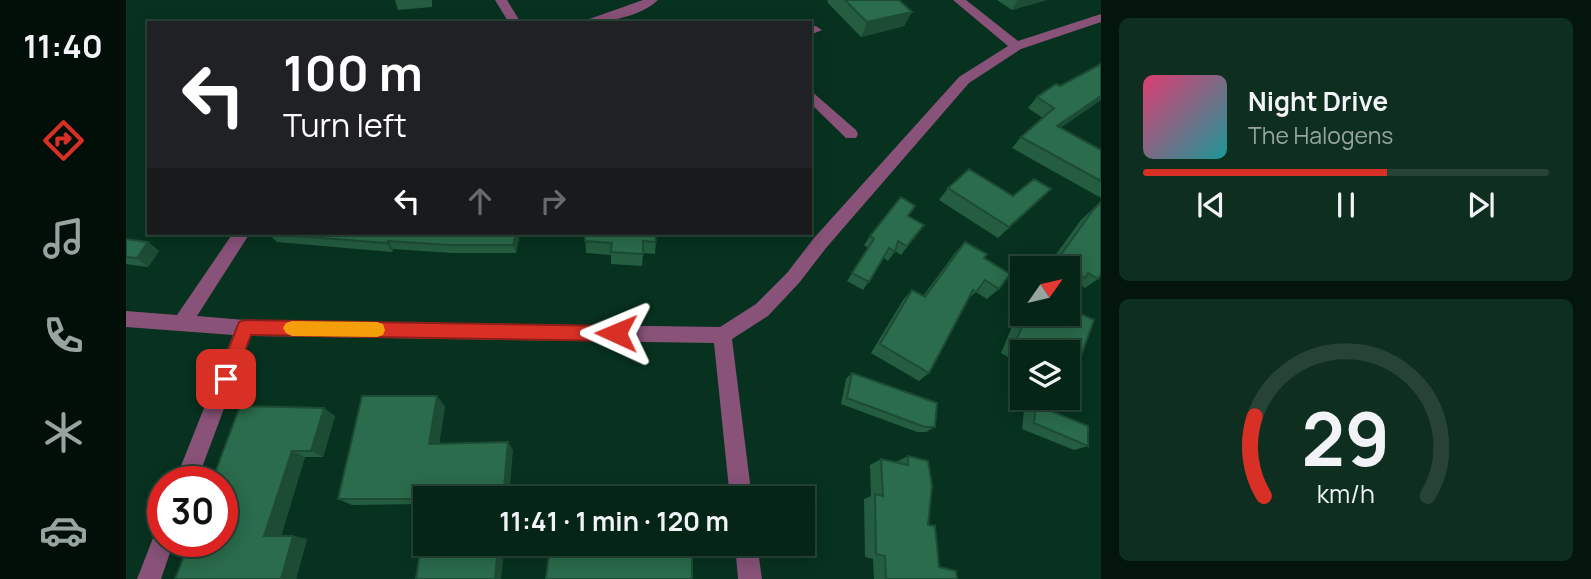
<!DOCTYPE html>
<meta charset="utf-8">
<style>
body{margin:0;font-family:Manrope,sans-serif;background:#0e2e20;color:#f1f3f6;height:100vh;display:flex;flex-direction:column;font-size:26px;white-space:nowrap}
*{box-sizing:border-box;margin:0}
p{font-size:23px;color:#97a5a1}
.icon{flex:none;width:38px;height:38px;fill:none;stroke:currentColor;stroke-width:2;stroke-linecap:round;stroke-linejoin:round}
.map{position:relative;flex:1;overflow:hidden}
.panel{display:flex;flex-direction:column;gap:18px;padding:18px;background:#03150d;width:490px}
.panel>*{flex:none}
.top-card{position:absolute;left:21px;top:21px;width:665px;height:214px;border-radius:0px;box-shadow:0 4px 18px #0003,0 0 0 2px #264336;background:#202124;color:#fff;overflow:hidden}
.needle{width:46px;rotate:56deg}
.buttons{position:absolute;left:884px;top:256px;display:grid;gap:14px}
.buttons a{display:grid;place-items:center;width:70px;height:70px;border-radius:0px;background:#052617;box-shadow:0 4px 18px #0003,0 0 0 2px #264336;font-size:35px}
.speed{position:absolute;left:21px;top:466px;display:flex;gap:14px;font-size:35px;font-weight:700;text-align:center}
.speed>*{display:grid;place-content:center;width:91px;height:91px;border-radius:50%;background:#052617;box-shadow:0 4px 18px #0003,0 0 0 2px #264336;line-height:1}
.speed .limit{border:10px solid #d22;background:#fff;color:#111}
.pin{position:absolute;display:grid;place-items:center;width:60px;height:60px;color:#fff;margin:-30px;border-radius:14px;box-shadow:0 4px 10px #0006}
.me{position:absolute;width:77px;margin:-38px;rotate:271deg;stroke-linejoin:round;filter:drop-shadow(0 0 5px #0008)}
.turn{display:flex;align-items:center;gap:24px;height:147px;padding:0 21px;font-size:32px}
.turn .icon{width:91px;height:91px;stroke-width:2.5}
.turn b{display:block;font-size:49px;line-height:60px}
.lanes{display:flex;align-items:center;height:66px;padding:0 21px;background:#0003;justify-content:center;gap:35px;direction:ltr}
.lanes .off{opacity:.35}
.panel .tile{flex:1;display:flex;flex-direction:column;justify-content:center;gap:10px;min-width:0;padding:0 24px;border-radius:10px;background:#0e2e20}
.panel .dial{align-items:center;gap:0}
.dial svg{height:182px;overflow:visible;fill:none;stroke:#264336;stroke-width:7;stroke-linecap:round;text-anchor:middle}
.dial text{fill:#f1f3f6;stroke:none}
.song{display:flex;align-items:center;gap:21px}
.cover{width:84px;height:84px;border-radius:10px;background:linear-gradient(135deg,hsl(340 70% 55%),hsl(180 70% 35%))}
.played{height:7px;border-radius:4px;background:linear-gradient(90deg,#d93025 60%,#264336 60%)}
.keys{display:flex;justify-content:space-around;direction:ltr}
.trip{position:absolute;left:287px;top:486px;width:402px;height:70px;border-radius:0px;background:#052617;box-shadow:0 4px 18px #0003,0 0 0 2px #264336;font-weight:700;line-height:70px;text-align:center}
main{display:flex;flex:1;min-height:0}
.dock{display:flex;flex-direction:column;width:126px;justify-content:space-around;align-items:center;background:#020f09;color:#97a5a1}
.dock .icon{width:49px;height:49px}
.dock .selected{color:#d93025}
.dock b{font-size:32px;color:#f1f3f6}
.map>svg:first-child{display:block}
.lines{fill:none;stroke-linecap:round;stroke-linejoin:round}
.minor{fill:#895279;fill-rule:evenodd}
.wall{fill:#245d40}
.shaded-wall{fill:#1d4c34}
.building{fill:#2a6c4b;stroke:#1d4c34;stroke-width:2}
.route{fill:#d93025;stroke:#8d1f18;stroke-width:2}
.slow{fill:#f59e0b}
</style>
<main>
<nav class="dock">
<b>11:40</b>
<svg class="icon selected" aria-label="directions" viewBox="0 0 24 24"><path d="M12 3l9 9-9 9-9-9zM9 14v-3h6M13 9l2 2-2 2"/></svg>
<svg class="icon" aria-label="music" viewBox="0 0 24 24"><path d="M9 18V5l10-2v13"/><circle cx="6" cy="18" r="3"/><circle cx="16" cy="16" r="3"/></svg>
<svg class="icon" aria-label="phone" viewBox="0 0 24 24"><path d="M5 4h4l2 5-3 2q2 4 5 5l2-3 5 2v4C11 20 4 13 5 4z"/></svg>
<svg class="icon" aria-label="climate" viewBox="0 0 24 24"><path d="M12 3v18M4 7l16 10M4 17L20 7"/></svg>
<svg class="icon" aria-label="car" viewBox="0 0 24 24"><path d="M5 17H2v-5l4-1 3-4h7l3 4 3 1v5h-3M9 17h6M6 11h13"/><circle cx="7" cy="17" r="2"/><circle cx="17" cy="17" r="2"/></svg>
</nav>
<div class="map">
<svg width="975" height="579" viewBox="0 0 975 579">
<rect width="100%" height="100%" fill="#07321f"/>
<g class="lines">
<path class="minor" d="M 369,0 L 381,0 L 395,23 L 383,23 Z
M 517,0 L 532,0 C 513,18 477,23 452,23 Z
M 827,0 L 840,0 L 892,41 L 975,14 L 975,22 L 895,49 L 843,83 L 700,248 L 673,283 L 642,316 L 606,339 L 626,499 L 604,499 L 588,343 L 125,336 L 71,481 L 49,481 L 107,335 L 0,327 L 0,311 L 51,315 L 107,233 L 124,233 L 71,316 L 119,320 L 594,327 L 630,304 L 661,273 L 688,238 L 833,77 L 882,46 Z
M 684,27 L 690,26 L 696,30 L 684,35 Z
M 684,90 L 730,130 L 732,134 L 730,138 L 720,138 L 684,103 Z
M 37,530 L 37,541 L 48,541 L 35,579 L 11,579 L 29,533 Z
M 609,544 L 631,544 L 636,579 L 612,579 Z"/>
</g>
<path class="wall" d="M 269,0 L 306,0 L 306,7 L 272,10 Z
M 702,0 L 773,0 L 786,12 L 778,26 L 735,37 L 701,2 Z
M 871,0 L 921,0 L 886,10 Z
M 934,86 L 975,100 L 934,128 L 975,150 L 975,198 L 886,148 L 895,137 L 917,118 L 902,108 L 911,97 Z
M 822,188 L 887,196 L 925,189 L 872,238 L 813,200 Z
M 975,201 L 975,274 L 972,279 L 959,288 L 952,283 L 947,287 L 942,284 L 942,268 L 920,268 L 955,220 Z
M 782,216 L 798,225 L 775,255 L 769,251 L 762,261 L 758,258 L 737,290 L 721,281 L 742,248 L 738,245 L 744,236 Z
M 143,233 L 394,233 L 390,253 L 326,253 L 267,249 L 266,252 L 151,242 L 143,234 Z
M 459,233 L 530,242 L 529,254 L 517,253 L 516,266 L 485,264 L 485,255 L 460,253 Z
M 0,239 L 22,242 L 33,251 L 22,267 L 0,264 Z
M 839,242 L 858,258 L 873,289 L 861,299 L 850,292 L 842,299 L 803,373 L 793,381 L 745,353 L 777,300 L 786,290 L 797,296 L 829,253 Z
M 896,303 L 896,313 L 942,313 L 945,309 L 948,375 L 942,378 L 942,352 L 896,352 L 896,365 L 875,353 Z
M 726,373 L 809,427 L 800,432 L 791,432 L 715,404 L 720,379 Z
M 910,405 L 962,446 L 948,450 L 896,429 L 898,410 Z
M 319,406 L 313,444 L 387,450 L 299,499 L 299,504 L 226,505 L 212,499 Z
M 209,416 L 197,457 L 179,457 L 155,536 L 167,536 L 181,539 L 170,579 L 96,481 Z
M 782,456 L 802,525 L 813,567 L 831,579 L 748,579 L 747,559 L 739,557 L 738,499 L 745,496 L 744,465 L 755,459 L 770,462 Z"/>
<path class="shaded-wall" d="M 892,0 L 921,0 L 886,10 Z
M 786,12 L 778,26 L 735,37 L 741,22 Z
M 975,96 L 975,100 L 921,137 L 931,126 Z
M 925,189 L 913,201 L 872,238 L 883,227 Z
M 390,233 L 394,233 L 390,253 L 387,245 Z
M 262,241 L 267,249 L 266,252 L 261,243 Z
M 22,242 L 33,251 L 22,267 L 11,258 Z
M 311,396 L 319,406 L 312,452 L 303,444 Z
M 198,408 L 209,416 L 197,457 L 185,451 Z
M 382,442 L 387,450 L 383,499 L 377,499 Z
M 166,451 L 179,457 L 154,539 L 138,536 Z
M 167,536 L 181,539 L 170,579 L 155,579 Z
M 372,544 L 379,544 L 375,579 L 369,579 Z"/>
<path class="building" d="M 719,0 L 773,0 L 786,12 L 741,22 Z
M 975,64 L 975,96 L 931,126 L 975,150 L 975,181 L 895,137 L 928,108 L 911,97 L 930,84 L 934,86 Z
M 843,169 L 887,196 L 908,179 L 925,189 L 883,227 L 822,188 Z
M 775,197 L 789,206 L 782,216 L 798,225 L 781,246 L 772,241 L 769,252 L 763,248 L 743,282 L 726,273 L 748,239 L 744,236 Z
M 975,202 L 975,274 L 972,279 L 962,273 L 959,278 L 931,260 L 967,210 Z
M 143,233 L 390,233 L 387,245 L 322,245 L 262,241 L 261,243 L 143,234 Z
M 459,233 L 529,233 L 530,242 L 517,241 L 517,254 L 485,252 L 486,243 L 459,241 Z
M 0,239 L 22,242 L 11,258 L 0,257 Z
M 839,242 L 861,254 L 858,258 L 884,274 L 873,289 L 859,280 L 850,292 L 847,290 L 803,373 L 754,344 L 786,290 L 799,297 Z
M 942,299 L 948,303 L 945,309 L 968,320 L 948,375 L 942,371 L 942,352 L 906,352 L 889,343 L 902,313 L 942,313 Z
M 726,373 L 811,403 L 809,427 L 799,427 L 721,398 Z
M 236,396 L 311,396 L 303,444 L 382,442 L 377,499 L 212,499 Z
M 910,405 L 962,426 L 962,446 L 908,423 Z
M 114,406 L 198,408 L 185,451 L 166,451 L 138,536 L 167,536 L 155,579 L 49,579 L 64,541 L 96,541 L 96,481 L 86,481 Z
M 782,456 L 802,461 L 806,486 L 802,525 L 809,526 L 813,567 L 830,571 L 831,579 L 760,579 L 759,556 L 750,554 L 749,494 L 757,496 L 755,459 L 782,465 Z
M 511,496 L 550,499 L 511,499 Z
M 460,497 L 479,499 L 459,499 Z
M 299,517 L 299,544 L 372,544 L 369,579 L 290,579 Z
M 424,544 L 566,544 L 566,579 L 420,579 Z"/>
<path class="route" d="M 119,320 L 490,326 L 496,328 L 498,333 L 496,339 L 490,341 L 125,335 L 106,385 L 100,387 L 93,385 L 91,379 L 113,322 Z"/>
<path class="slow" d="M 166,321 L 251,322 L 257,324 L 259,330 L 257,335 L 251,337 L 166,336 L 160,333 L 157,328 L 160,323 Z"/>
</svg>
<div class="buttons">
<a><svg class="needle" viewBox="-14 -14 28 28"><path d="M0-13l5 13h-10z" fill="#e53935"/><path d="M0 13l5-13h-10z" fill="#97a5a1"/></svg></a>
<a><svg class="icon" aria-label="layers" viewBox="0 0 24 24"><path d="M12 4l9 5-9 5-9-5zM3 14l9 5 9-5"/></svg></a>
</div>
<div class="speed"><div class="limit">30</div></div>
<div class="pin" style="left:100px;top:379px;background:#d93025"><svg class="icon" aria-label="arrive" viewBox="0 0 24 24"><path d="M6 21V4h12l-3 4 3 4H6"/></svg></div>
<svg class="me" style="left:490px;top:333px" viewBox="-20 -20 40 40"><path d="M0-17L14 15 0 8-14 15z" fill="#d93025" stroke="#fff" stroke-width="4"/></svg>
<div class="trip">11:41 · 1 min · 120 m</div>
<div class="top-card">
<div class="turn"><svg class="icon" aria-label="left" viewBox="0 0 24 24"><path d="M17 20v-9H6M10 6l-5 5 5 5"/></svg><div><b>100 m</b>Turn left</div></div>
<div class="lanes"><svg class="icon" aria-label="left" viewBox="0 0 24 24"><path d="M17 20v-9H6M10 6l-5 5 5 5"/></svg><svg class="icon off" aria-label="ahead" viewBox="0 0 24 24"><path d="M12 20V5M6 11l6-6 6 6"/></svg><svg class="icon off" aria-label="right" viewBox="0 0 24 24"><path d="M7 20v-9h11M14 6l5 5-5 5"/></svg></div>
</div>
</div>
<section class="panel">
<div class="tile">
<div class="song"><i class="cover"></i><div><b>Night Drive</b><p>The Halogens</p></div></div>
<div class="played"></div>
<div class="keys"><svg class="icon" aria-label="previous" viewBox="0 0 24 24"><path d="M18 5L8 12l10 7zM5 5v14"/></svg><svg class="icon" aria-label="pause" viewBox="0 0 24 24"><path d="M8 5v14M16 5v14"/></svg><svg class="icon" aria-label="next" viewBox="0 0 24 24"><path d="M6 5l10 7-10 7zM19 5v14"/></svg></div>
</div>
<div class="tile dial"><svg viewBox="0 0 100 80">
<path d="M14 69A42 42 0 1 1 86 69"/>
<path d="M14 69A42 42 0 0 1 10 34" stroke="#d93025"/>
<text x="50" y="56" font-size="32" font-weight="700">29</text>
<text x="50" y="72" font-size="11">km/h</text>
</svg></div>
</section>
</main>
